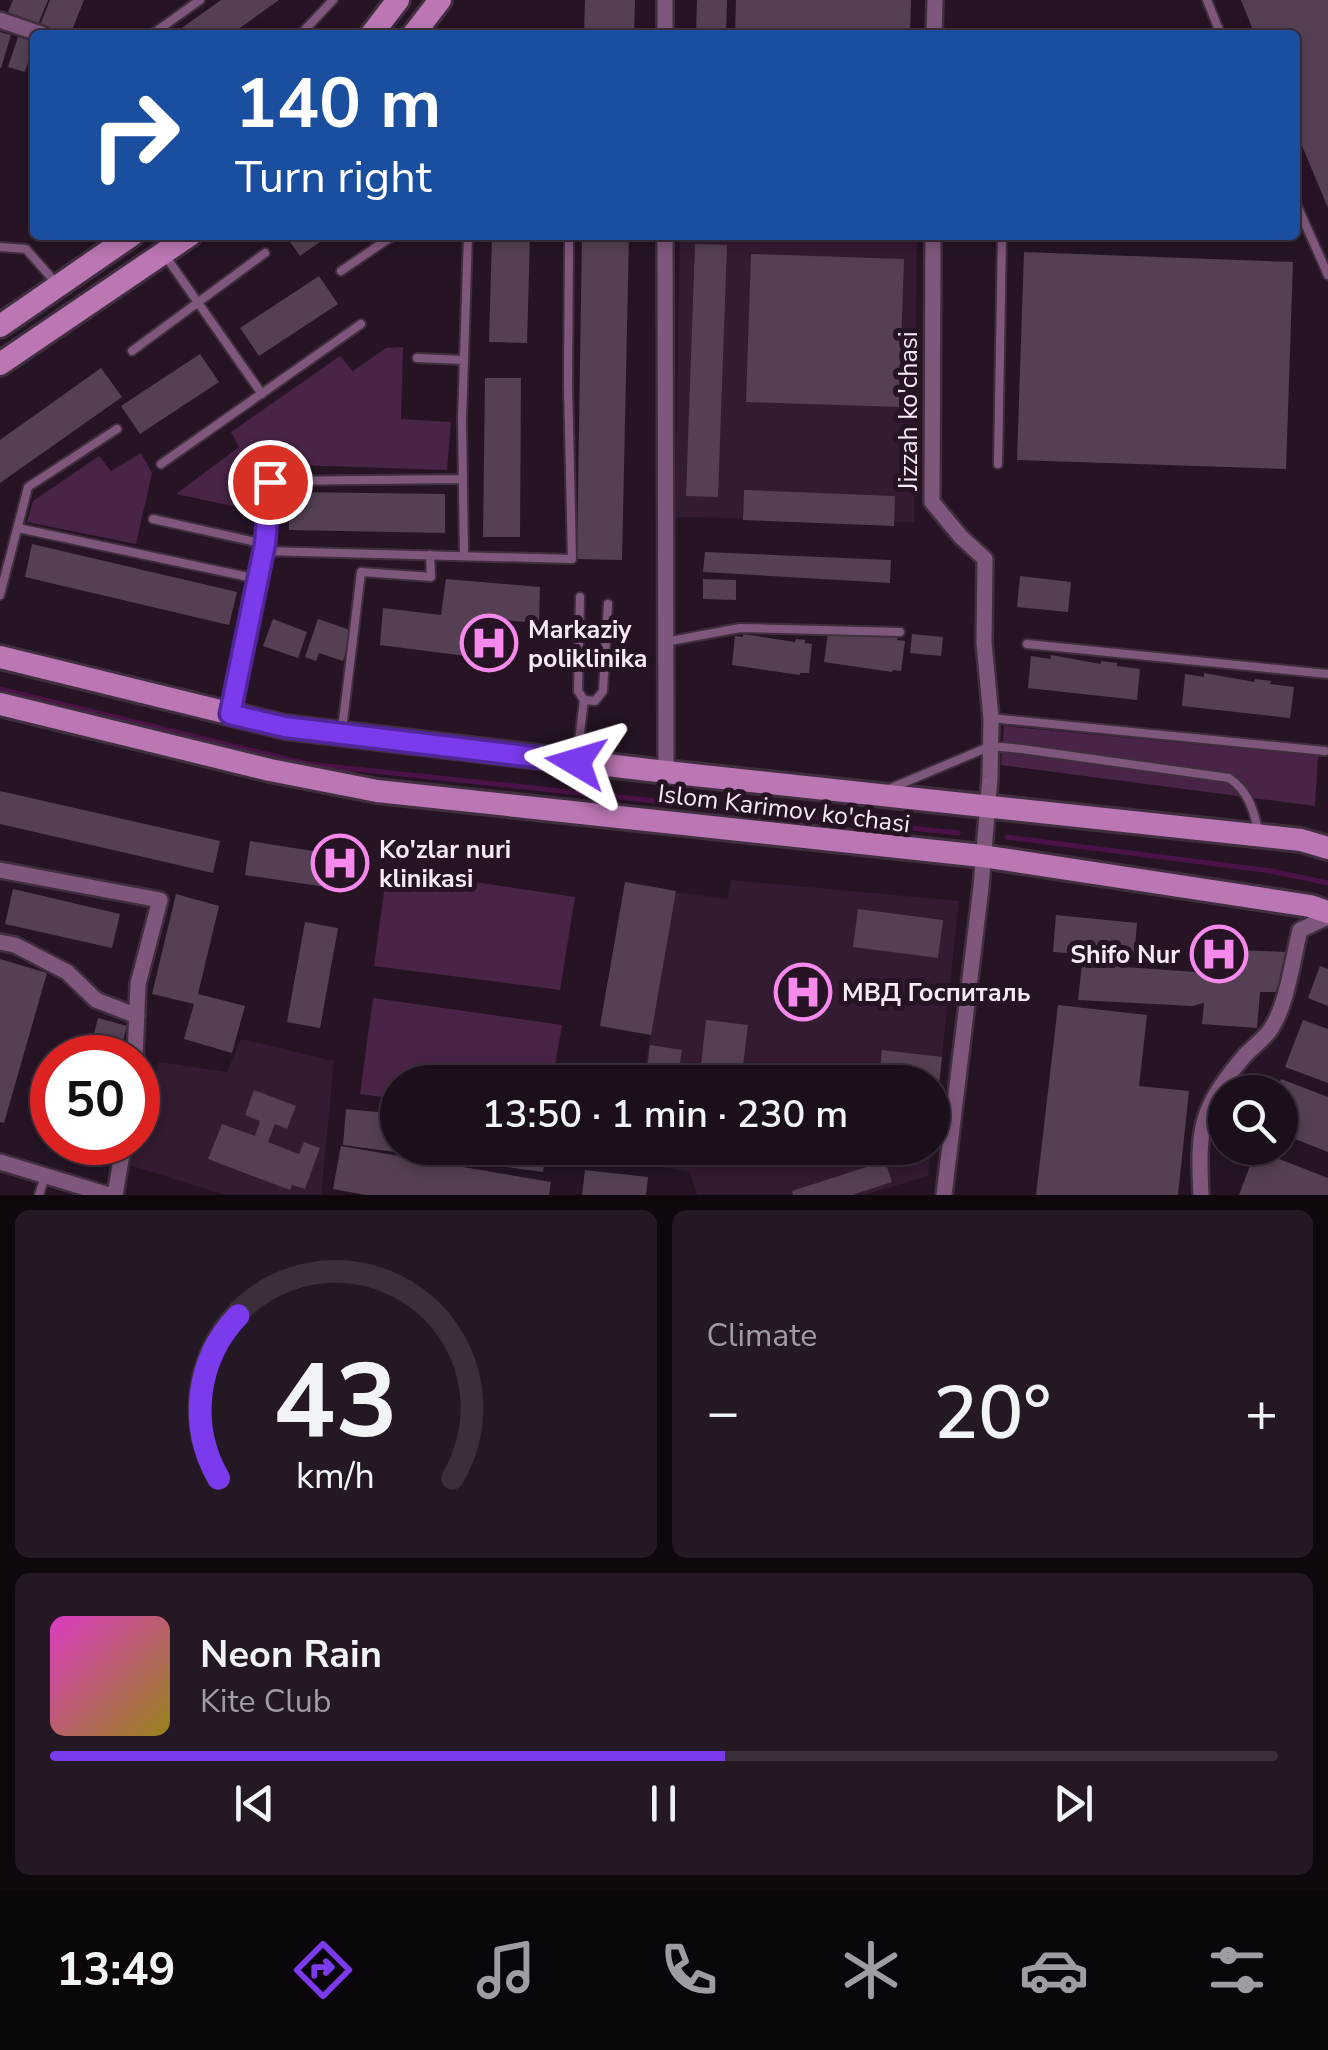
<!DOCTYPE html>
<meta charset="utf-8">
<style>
body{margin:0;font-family:"Nunito Sans",sans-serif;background:#251825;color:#f1f3f6;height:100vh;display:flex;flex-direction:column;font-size:38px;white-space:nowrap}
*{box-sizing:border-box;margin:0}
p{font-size:32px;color:#a09ca3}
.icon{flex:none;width:55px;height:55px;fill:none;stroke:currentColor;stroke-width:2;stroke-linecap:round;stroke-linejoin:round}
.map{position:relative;height:1195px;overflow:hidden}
.drawer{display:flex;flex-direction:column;gap:15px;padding:15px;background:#0f080f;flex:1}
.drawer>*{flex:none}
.guide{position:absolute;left:30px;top:30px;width:1270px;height:210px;border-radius:10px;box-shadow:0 5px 15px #0003,0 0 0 2px #3a2f3b;background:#1a4fa0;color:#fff;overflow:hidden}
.fabs{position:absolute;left:1208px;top:1075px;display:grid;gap:20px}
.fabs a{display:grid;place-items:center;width:90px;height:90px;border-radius:50%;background:#1c0f1c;box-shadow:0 5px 15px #0003,0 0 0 2px #3a2f3b;font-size:50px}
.speed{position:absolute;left:30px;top:1035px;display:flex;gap:20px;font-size:50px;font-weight:700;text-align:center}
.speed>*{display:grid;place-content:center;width:130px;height:130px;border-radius:50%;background:#1c0f1c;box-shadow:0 5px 15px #0003,0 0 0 2px #3a2f3b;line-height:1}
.speed .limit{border:15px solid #d22;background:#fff;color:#111}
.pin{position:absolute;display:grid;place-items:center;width:85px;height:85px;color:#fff;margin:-42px;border:5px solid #fff;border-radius:50%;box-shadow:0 2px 10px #0007}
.me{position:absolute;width:110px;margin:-55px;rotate:277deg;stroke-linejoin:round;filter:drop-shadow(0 0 8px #0008)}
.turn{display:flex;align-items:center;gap:35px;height:210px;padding:0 40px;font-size:45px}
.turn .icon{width:130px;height:130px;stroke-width:2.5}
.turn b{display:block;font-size:70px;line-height:85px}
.big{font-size:75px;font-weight:600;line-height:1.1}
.drawer .card{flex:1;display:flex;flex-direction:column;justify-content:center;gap:15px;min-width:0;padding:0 35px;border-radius:15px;background:#251825}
.drawer .dial{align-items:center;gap:0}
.dial svg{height:260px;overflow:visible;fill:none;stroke:#3a2f3b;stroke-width:7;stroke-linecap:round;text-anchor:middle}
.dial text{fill:#f1f3f6;stroke:none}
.song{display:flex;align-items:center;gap:30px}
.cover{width:120px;height:120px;border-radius:15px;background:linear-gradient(135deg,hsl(310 70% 55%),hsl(50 70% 35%))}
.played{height:10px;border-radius:5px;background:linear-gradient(90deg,#7c3aed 55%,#3a2f3b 55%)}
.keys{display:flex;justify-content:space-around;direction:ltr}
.heat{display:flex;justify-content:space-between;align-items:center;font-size:55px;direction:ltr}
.drawer .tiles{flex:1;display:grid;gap:15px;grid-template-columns:1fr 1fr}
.card:last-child{grid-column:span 2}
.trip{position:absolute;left:380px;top:1065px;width:570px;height:100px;border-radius:50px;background:#1c0f1c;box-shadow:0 5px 15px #0003,0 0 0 2px #3a2f3b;font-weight:600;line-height:100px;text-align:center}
.menu{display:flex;height:160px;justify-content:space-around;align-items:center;background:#0b060b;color:#a09ca3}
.menu .icon{width:70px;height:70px}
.menu .current{color:#7c3aed}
.menu b{font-size:45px;color:#f1f3f6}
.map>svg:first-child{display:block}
.built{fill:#331b31}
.green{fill:#492446}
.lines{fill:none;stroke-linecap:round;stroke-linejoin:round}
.stream{stroke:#4b1248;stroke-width:5}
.building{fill:#544052}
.service-casing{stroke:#3f2e3e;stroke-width:12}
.minor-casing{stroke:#3f2e3e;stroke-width:20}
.secondary-casing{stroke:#3f2e3e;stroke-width:28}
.service{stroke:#80577c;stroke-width:8}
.minor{stroke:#80577c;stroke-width:15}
.secondary{stroke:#bb77b4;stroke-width:22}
.route-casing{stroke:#51269a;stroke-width:25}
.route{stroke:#7c3aed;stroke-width:18}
.labels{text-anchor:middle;stroke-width:10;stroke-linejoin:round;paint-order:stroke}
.street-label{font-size:25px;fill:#f7eaf5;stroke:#261425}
.poi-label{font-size:25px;font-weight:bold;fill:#f7eaf5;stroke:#261425;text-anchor:start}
</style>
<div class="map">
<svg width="1328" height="1195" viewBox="0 0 1328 1195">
<rect width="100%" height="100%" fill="#261425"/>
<path class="built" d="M 680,235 L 917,235 L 914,522 L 675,517 Z
M 731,880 L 959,901 L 933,1138 L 932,1082 L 643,1082 L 672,892 L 728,899 Z
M 241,1039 L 334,1061 L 321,1195 L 226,1195 L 129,1165 L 159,1062 L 227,1072 Z
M 634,1148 L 931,1148 L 928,1176 L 864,1195 L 697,1195 L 690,1172 L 632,1161 Z"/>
<path class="green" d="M 403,347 L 401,419 L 451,422 L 447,470 L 263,464 L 256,511 L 176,494 L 239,447 L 231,432 L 340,356 L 353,371 L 386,348 Z
M 141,453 L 152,473 L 136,544 L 27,522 L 33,501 L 99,456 L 111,471 Z
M 1004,726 L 1318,756 L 1315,806 L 1001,765 Z
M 387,869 L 575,897 L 560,990 L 374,966 Z
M 373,998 L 562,1025 L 552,1082 L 398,1082 L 397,1099 L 360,1094 Z"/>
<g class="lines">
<path class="stream" d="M 0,689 L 307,764 L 958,833
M 1007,837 L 1271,871 L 1328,883"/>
</g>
<path class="building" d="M 13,0 L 48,0 L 38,24 L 8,12 Z
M 50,0 L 84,0 L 70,35 L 40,25 Z
M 221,0 L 279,0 L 230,35 L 172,35 Z
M 585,0 L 635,0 L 634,35 L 584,35 Z
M 697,0 L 727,0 L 726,35 L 696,35 Z
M 736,0 L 911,0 L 910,35 L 735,35 Z
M 1241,0 L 1328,0 L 1328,208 L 1295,129 L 1295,35 L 1255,35 Z
M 0,32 L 11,35 L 1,68 L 0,68 Z
M 18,37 L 34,42 L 25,72 L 8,67 Z
M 285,235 L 330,235 L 300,256 Z
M 492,235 L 530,237 L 527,343 L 489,342 Z
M 582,235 L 629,235 L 622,560 L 577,559 Z
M 695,244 L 727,245 L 718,497 L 686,496 Z
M 1024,252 L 1293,262 L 1286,469 L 1017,460 Z
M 751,254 L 904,259 L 899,407 L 746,402 Z
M 319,276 L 338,304 L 259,356 L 240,328 Z
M 200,354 L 219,382 L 140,434 L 121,406 Z
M 101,368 L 122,397 L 0,483 L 0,440 Z
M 485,378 L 521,378 L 520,537 L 483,537 Z
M 744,490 L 895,496 L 894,526 L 743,520 Z
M 289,492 L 445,494 L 445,533 L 289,530 Z
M 32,544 L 237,592 L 229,625 L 25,577 Z
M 705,552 L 891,560 L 890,583 L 703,572 Z
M 1020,576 L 1071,582 L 1068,612 L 1017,607 Z
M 446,579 L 540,587 L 539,623 L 478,618 L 474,657 L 380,645 L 383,608 L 441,615 Z
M 703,579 L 736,580 L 736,600 L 703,599 Z
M 273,619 L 307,632 L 298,658 L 263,646 Z
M 318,619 L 353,631 L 343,661 L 319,653 L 316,661 L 305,657 Z
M 845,632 L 844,635 L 898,637 L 897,640 L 905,641 L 901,671 L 893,670 L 892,672 L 824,662 L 828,633 Z
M 743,634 L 795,642 L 796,639 L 805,640 L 805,643 L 812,644 L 809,673 L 800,673 L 800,675 L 732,665 L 735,636 L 743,637 Z
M 912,634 L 943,637 L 941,656 L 910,653 Z
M 1051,655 L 1101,664 L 1101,661 L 1117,663 L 1117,666 L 1140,669 L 1137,700 L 1028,688 L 1031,656 L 1050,659 Z
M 1204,673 L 1254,682 L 1255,679 L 1271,681 L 1270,684 L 1294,687 L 1290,718 L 1182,706 L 1185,674 L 1204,677 Z
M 0,791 L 220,841 L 213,873 L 0,824 Z
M 250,841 L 351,857 L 346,890 L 245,875 Z
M 625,882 L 676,891 L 651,1035 L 600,1026 Z
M 13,889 L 120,914 L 112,948 L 5,924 Z
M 176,894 L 219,906 L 198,994 L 245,1006 L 232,1053 L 184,1039 L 194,1004 L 152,994 Z
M 858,909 L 943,920 L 938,958 L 853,947 Z
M 1056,915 L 1137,923 L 1134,958 L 1053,952 Z
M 305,922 L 338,928 L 320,1028 L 287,1022 Z
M 1198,948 L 1285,952 L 1282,992 L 1260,992 L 1257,1028 L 1202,1024 L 1204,1003 L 1192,1006 L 1078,1000 L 1082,964 L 1196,972 Z
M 0,959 L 47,973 L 4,1123 L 0,1122 Z
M 1320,966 L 1328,969 L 1328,1006 L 1308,998 Z
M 1058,1005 L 1147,1015 L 1139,1086 L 1189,1091 L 1178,1195 L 1036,1195 Z
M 98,1018 L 127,1026 L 118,1058 L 88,1058 Z
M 706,1020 L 748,1025 L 741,1082 L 699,1082 Z
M 1303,1020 L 1328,1029 L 1328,1083 L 1285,1067 Z
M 650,1045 L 682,1050 L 677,1082 L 645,1082 Z
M 882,1050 L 942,1057 L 939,1085 L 879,1078 Z
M 1281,1079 L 1328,1097 L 1328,1152 L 1280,1133 L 1280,1092 L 1276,1092 Z
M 254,1090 L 296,1106 L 287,1129 L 275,1124 L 268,1142 L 299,1154 L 304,1142 L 320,1148 L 305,1189 L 292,1185 L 290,1190 L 208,1159 L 222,1124 L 255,1136 L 260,1121 L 245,1115 Z
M 346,1109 L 398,1114 L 398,1148 L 546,1148 L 543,1172 L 343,1145 Z
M 64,1142 L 96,1142 L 93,1152 Z
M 341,1146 L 551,1182 L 549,1195 L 366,1195 L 333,1189 Z
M 1256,1150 L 1328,1178 L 1328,1195 L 1239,1195 Z
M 885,1161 L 892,1182 L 852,1195 L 793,1195 L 792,1191 Z
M 585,1170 L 648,1177 L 646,1195 L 582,1195 Z"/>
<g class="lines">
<g class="service-casing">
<path id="service" d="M 1207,0 L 1221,35
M 151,35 L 200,0
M 300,35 L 333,0
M 1295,201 L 1328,275
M 0,247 L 26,249 L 57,284
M 164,254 L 262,394
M 341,271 L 394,235
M 132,351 L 265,253
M 417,358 L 464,360
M 161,464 L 361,324
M 998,464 L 1002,235
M 153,519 L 265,544
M 18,528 L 258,579
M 264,551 L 572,559 L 568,385 L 569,235
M 464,556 L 462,420 L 468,235
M 0,595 L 28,487 L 117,429
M 665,642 L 740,628 L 900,632
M 1027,644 L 1328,674
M 584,700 L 595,701 L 603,691 L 608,604
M 231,710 L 265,544 L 270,481 L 463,479
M 991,718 L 1325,751
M 342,730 L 361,572 L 431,577 L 430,555
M 577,757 L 584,700 L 578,691 L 580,597
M 891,788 L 991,746 L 1022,749 L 1229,778 C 1248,791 1253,808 1258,830
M 39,1195 L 45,1176"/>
</g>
<g class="minor-casing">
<path id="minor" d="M 665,0 L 665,35
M 0,20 L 44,35
M 934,35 L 935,0
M 665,235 L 666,772
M 933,235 L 932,502 L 961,537 L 985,559 L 984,643 L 991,718 L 990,777 L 981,887 L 944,1195
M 0,870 L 160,900 L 138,984 L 135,1058
M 0,942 L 15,945 L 67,972 L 96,1000 L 137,1016
M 0,1162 L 109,1195
M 115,1195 L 124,1142
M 1201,1195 C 1198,1131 1199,1110 1241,1060 C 1251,1047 1264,1041 1272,1027 C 1287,1004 1293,958 1300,930 L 1328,917"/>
</g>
<g class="secondary-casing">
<path id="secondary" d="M 371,35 L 398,0
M 413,35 L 440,0
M 0,326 L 132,235
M 0,364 L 190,235
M 0,657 L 285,727 L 666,772 L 1301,840 L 1328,848
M 0,704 L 270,770 L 377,791 L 982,856 L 1310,906 L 1328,912"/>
</g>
<use href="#service" class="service"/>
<use href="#minor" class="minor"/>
<use href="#secondary" class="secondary"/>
</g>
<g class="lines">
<g class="route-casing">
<path id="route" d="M 270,482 L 265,544 L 230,714 L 285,727 L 576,762"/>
</g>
<use href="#route" class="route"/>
</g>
<defs>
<g id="hospital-ring" transform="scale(2.875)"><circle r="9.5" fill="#261425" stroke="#f788ec" stroke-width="1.5"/><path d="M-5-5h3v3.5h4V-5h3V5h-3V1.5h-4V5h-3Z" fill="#f788ec"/></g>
</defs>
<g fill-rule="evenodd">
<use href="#hospital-ring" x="489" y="643"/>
<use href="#hospital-ring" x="340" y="863"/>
<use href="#hospital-ring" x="1219" y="954"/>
<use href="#hospital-ring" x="803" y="992"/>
</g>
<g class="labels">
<g class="street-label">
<text transform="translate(908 411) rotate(-90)" y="9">Jizzah ko'chasi</text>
<text transform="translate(784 808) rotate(7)" y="9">Islom Karimov ko'chasi</text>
</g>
<g class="poi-label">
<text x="528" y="638">Markaziy<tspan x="528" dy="29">poliklinika</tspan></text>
<text x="379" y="858">Ko'zlar nuri<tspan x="379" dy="29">klinikasi</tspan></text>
<text x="1180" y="963" text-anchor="end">Shifo Nur</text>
<text x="842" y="1001">МВД Госпиталь</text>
</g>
</g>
</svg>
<div class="fabs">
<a><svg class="icon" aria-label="search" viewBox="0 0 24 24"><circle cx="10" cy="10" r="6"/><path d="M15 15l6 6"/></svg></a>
</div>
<div class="speed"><div class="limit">50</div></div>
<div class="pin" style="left:270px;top:482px;background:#d93025"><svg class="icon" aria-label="arrive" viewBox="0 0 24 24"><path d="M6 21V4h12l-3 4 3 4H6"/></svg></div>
<svg class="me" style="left:576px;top:762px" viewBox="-20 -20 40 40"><path d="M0-17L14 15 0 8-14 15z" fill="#7c3aed" stroke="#fff" stroke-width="4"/></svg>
<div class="trip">13:50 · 1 min · 230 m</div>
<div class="guide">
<div class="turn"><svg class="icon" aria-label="right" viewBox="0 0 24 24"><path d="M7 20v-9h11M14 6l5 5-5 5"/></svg><div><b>140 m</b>Turn right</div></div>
</div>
</div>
<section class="drawer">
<div class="tiles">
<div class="card dial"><svg viewBox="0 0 100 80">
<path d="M14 69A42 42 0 1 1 86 69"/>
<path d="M14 69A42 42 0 0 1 20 19" stroke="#7c3aed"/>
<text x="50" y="56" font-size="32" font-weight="700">43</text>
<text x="50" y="72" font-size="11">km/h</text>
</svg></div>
<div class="card"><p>Climate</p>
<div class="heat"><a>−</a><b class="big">20°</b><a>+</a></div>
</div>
<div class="card">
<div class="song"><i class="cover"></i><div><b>Neon Rain</b><p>Kite Club</p></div></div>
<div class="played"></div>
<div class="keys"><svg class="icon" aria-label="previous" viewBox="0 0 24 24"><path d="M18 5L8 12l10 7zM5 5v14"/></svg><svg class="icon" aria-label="pause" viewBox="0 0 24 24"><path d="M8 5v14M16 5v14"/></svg><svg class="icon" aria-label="next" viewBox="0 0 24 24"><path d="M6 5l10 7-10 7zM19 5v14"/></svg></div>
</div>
</div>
</section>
<nav class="menu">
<b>13:49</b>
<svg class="icon current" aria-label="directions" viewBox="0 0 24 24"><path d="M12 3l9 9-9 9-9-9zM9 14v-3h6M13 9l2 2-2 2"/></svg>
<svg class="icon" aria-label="music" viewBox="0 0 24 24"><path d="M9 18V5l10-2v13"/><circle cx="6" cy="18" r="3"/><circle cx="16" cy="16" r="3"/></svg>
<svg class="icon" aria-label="phone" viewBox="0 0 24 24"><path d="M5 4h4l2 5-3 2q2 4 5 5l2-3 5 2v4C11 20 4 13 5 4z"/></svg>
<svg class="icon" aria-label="climate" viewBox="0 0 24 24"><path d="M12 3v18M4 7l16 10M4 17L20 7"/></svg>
<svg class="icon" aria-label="car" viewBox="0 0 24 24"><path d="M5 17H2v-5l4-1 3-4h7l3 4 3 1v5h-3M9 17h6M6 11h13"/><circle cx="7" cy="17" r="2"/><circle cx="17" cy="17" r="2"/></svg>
<svg class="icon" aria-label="filters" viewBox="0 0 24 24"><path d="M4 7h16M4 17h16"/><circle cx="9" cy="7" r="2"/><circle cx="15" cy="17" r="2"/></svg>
</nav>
